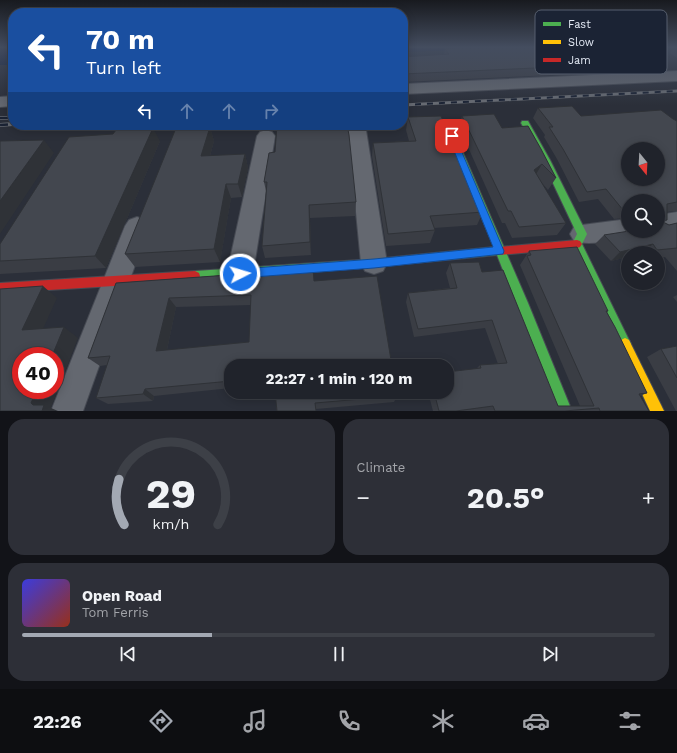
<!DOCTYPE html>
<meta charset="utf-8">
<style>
body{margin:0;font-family:"Work Sans",sans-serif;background:#2d2f37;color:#f1f3f6;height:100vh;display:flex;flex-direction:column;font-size:15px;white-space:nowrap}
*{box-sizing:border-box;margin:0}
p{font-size:13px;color:#a2a4a9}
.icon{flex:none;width:22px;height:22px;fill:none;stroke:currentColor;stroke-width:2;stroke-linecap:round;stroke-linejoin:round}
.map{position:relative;height:411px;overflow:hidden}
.sheet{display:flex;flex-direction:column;gap:8px;padding:8px;background:#121318;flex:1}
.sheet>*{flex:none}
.banner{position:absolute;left:8px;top:8px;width:400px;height:122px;border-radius:16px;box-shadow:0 2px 10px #0003,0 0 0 1px #3d4047;background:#1a4fa0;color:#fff;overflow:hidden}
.needle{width:26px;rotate:162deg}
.buttons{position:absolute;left:621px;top:142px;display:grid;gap:8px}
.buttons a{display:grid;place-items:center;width:44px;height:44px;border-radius:50%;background:#20232b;box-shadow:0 2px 10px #0003,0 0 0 1px #3d4047;font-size:20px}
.speed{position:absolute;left:12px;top:347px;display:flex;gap:8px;font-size:20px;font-weight:700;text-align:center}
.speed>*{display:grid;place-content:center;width:52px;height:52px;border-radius:50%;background:#20232b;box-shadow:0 2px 10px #0003,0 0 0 1px #3d4047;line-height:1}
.speed .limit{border:6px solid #d22;background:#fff;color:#111}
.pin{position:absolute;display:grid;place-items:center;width:34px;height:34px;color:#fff;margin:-17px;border-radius:8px;box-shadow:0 2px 6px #0006}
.me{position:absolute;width:44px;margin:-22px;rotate:85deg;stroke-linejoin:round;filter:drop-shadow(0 0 3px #0008)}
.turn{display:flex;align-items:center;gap:14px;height:84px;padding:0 12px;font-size:18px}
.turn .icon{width:52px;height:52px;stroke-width:2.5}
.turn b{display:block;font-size:28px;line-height:34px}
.lanes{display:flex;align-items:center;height:38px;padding:0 12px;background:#0003;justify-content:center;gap:20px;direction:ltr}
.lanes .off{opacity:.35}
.big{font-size:30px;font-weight:700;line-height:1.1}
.sheet .tile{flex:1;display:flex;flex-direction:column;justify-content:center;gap:6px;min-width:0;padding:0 14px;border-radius:16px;background:#2d2f37}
.sheet .dial{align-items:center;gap:0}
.dial svg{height:104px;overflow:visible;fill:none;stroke:#3d4047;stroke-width:7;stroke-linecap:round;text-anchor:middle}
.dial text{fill:#f1f3f6;stroke:none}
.song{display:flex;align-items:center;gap:12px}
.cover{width:48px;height:48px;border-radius:6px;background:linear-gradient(135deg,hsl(240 70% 55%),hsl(10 70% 35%))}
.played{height:4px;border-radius:2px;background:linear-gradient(90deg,#a3a9b3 30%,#3d4047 30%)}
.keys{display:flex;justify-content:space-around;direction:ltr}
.heat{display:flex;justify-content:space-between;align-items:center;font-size:22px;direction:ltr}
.sheet .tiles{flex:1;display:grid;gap:8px;grid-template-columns:1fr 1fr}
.tile:last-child{grid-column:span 2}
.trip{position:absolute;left:224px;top:359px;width:230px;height:40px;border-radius:16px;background:#20232b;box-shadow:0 2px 10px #0003,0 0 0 1px #3d4047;font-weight:700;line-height:40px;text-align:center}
.menu{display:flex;height:64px;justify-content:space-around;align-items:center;background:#0d0e11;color:#a2a4a9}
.menu .icon{width:28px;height:28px}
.menu .on{color:#a3a9b3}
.menu b{font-size:18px;color:#f1f3f6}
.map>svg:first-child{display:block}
.water{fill:#101e40}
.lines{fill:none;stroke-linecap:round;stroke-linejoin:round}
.street-casing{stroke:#464a53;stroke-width:2}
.fast-casing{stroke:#464a53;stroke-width:2}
.slow-casing{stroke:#464a53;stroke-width:2}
.jam-casing{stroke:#464a53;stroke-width:2}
.street{fill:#646870;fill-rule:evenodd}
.fast{fill:#4caf50;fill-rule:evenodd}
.slow{fill:#ffc107;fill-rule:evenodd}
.jam{fill:#c62828;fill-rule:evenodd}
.rail-far1-casing{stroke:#676b72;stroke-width:3}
.rail-casing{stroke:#676b72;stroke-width:4}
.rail-far1{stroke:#1b2334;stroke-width:2;stroke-dasharray:6;stroke-linecap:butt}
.rail{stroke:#1b2334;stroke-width:2.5;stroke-dasharray:8;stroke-linecap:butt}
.wall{fill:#3a3d44;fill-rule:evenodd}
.shaded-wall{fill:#2f3237}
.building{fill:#43474f;stroke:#2f3237;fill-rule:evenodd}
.route{fill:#1a73e8;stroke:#114b97}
.key{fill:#1b2334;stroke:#575f6e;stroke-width:1}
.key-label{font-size:11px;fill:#e4eaf5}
</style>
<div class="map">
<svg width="677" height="411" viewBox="0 0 677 411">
<rect width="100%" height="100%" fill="#2b2f39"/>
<path class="water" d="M 0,47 L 13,47 L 13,65 L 0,65 Z
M 403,47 L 565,47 L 403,52 Z"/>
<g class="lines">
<g class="street-casing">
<path id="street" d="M 677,71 L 677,81 L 403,94 L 403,84 Z
M 13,96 L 13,106 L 0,107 L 0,97 Z
M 355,125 L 363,126 L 366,130 L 387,263 L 383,271 L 374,274 L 365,271 L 361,263 L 348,130 L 351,126 Z
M 266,130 L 272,132 L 275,136 L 253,273 L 249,281 L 240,284 L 231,281 L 227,273 L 257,136 L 260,132 Z
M 677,212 L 677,230 L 658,233 L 652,231 L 658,231 L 658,215 Z
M 137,217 L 145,220 L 149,226 L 83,411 L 51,411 L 125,226 L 129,220 Z
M 628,219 L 628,231 L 638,231 L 636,235 C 621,240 589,246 574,241 L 570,234 L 574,227 L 582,225 Z"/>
</g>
<g class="fast-casing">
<path id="fast" d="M 522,121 L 528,121 L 550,160 L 587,234 L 582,244 L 629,340 L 631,344 L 629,348 L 625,350 L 621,348 L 572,244 L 577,234 L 542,160 L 521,123 Z
M 444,123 L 447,123 L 451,125 L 528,303 L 572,411 L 558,411 L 497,255 L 374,267 L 195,281 L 191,279 L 190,276 L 191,273 L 195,271 L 374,259 L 494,247 L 443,125 Z"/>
</g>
<g class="slow-casing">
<path id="slow" d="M 625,338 L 629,340 L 664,411 L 650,411 L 619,344 L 621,340 Z"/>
</g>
<g class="jam-casing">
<path id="jam" d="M 577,240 L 580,241 L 582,244 L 580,247 L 577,248 L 500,255 L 496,254 L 495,251 L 496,248 L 500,247 Z
M 195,271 L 199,273 L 200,276 L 199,279 L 195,281 L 0,293 L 0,283 Z"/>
</g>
<use href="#street" class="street"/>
<use href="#fast" class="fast"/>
<use href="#slow" class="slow"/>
<use href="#jam" class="jam"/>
<g class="rail-far1-casing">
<path id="rail-far1" d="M 403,105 L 677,91"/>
</g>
<g class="rail-casing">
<path id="rail" d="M 0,118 L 13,118
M 0,125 L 13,124"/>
</g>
<use href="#rail-far1" class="rail-far1"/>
<use href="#rail" class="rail"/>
</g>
<path class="wall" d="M 556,48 L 600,64 L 596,72 L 576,73 L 575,74 L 403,82 L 403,57 L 444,54 L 445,49 Z
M 673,48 L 677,48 L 677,58 L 670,53 Z
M 538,108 L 581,116 L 673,119 L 677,121 L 677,211 L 667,212 L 664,223 L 669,225 L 677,223 L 677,271 L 665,257 L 658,258 L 658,253 L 628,253 L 628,257 L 611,261 L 595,244 L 604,235 L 658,231 L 658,201 L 628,201 L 628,218 L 614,219 L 598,199 L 579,202 L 557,159 L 544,137 L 545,135 L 533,118 Z
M 462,116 L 502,128 L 528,126 L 556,178 L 548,190 L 541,182 L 566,223 L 557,235 L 512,238 L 505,223 L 502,223 L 459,127 Z
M 408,117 L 483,212 L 477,225 L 434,228 L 435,230 L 430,243 L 386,246 L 372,156 L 373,143 L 409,141 L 406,130 Z
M 210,127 L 214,141 L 210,156 L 245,154 L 248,168 L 242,197 L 231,198 L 220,262 L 135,267 L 125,254 Z
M 160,141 L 106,268 L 0,274 L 0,244 Z
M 269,153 L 356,202 L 355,216 L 310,218 L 311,255 L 265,258 L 262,246 L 266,191 L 264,182 Z
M 529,251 L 608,311 L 607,312 L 647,393 L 640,396 L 649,411 L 433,411 L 428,392 L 447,392 L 477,368 L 480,365 L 498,364 L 485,328 L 414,337 L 406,302 L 408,293 L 450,288 L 446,273 L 450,263 L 482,272 L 558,406 L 580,406 L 520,265 Z
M 313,269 L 231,366 L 231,388 L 154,396 L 153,401 L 108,404 L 96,398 L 107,365 L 100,366 L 88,358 L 116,283 ZM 251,305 L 249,342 L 167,350 L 176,307 Z
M 677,295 L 677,302 L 673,297 Z
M 677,346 L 677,411 L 676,411 L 647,357 L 661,349 Z
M 259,392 L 397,392 L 397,396 L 394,402 L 316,409 L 316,411 L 277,411 L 275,393 L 260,394 Z"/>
<path class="shaded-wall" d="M 210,127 L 214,141 L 206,170 L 201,156 Z
M 153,128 L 160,141 L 106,268 L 95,256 Z
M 44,140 L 54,153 L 0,234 L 0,201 Z
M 245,154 L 248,168 L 242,197 L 238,184 Z
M 542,164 L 535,176 L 534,170 Z
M 226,184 L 231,198 L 220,262 L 214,249 Z
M 309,205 L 310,218 L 311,255 L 310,242 Z
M 653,244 L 643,253 L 628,253 L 628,257 L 611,261 L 620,252 Z
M 43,286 L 57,298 L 38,340 L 22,330 Z
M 169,298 L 176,307 L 165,359 L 156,351 Z
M 64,327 L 78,338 L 51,408 L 58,411 L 42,411 L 33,405 L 31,403 L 37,390 L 55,390 L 55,356 L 52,356 Z
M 145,389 L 154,396 L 153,401 L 143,394 Z"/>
<path class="building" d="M 463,47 L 556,47 L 556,48 L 581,47 L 600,64 L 578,65 L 579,66 L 403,74 L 403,57 L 449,54 L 445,49 Z
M 673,48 L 677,48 L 677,50 Z
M 572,106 L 581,116 L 661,110 L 673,119 L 677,121 L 677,202 L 667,204 L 667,220 L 661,221 L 669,225 L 677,223 L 677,248 L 657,250 L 653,244 L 620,252 L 604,235 L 623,232 L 629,231 L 658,231 L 658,201 L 628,201 L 628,209 L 623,210 L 606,189 L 587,192 L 563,149 L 549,127 L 553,127 L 538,108 ZM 628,149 L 658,149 L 658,179 L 628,179 Z
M 494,114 L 502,128 L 528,126 L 541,149 L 556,178 L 542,164 L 534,170 L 566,223 L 519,227 L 511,211 L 508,211 L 462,116 Z
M 441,116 L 483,212 L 430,216 L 435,230 L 388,234 L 373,143 L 416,141 L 408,117 Z
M 277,125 L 347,125 L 349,135 L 356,202 L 309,205 L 310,242 L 262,246 L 267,182 L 264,182 L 269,153 L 275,152 Z
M 210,127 L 201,156 L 245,154 L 238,184 L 226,184 L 214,249 L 125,254 L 176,128 Z
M 153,128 L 95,256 L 0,261 L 0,244 L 69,137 L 113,134 L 116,130 Z
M 44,140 L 0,201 L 0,141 Z
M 577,247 L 608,311 L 606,311 L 615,327 L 647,393 L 639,394 L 649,411 L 600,411 L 599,408 L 565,411 L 495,411 L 493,406 L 456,411 L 439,411 L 434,392 L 447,392 L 447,372 L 481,368 L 480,365 L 507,363 L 492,320 L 418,329 L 408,293 L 457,288 L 450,263 L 479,262 L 482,272 L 503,270 L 558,406 L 594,406 L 527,256 L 531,255 L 529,251 Z
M 313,269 L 314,281 L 377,276 L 392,366 L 231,366 L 231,381 L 145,389 L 143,394 L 96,398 L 110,356 L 88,358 L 116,283 ZM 251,295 L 249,342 L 156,351 L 169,298 Z
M 43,286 L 22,330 L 64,327 L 52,356 L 21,356 L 21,390 L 37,390 L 31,403 L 33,405 L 44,405 L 42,411 L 0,411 L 0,289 Z
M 677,346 L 677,378 L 661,349 Z
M 275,392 L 397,392 L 397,396 L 315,403 L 316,411 L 277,411 Z"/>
<linearGradient id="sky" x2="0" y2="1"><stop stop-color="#181a1f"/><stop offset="0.45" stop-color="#444d5f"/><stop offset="1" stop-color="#444d5f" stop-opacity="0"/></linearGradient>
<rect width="677" height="105" fill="url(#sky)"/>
<path class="route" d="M 449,134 L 452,134 L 455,136 L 504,251 L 503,254 L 374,268 L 240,278 L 236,277 L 234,274 L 236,270 L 240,269 L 374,259 L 493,247 L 448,136 Z"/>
<rect x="535" y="10" width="132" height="64" rx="6" class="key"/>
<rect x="543" y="22" width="18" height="4" fill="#4caf50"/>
<rect x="543" y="40" width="18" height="4" fill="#ffc107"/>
<rect x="543" y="58" width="18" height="4" fill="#c62828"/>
<g class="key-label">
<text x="568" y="28">Fast</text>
<text x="568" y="46">Slow</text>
<text x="568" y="64">Jam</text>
</g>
</svg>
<div class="buttons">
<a><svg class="needle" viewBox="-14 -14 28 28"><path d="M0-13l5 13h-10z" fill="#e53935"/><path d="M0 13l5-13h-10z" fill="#a2a4a9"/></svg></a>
<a><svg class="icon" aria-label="search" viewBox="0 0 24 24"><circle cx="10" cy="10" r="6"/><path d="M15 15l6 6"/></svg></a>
<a><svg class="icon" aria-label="layers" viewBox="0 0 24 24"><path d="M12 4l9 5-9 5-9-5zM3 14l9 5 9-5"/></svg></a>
</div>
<div class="speed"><div class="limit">40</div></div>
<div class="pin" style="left:452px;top:136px;background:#d93025"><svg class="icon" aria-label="arrive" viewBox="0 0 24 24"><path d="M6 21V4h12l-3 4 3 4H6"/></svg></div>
<svg class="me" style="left:240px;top:274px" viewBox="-20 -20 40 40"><circle r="17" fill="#1a73e8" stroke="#fff" stroke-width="3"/><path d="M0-11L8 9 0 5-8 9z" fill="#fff"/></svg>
<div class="trip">22:27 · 1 min · 120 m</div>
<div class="banner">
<div class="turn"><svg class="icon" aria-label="left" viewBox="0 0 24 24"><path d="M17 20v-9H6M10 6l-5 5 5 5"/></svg><div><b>70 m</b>Turn left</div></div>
<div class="lanes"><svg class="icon" aria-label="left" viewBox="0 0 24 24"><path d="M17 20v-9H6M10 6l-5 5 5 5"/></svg><svg class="icon off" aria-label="ahead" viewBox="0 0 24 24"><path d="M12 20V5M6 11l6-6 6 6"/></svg><svg class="icon off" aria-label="ahead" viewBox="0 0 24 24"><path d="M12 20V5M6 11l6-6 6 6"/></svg><svg class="icon off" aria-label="right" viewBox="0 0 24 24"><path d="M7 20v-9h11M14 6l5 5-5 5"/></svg></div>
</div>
</div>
<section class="sheet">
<div class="tiles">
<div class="tile dial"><svg viewBox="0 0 100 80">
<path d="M14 69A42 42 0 1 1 86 69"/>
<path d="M14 69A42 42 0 0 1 10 34" stroke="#a3a9b3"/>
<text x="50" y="56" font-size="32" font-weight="700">29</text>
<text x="50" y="72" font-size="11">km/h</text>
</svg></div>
<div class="tile"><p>Climate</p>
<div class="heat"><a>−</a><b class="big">20.5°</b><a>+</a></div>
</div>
<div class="tile">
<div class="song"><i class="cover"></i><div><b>Open Road</b><p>Tom Ferris</p></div></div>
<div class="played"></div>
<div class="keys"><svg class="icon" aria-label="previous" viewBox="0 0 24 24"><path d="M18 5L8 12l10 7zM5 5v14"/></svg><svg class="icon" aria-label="pause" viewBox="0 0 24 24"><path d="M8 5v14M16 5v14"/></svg><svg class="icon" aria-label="next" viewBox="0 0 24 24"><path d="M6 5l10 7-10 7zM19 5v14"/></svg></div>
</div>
</div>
</section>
<nav class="menu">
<b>22:26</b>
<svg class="icon on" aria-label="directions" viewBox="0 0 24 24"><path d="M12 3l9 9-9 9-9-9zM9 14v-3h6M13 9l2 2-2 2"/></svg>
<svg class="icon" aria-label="music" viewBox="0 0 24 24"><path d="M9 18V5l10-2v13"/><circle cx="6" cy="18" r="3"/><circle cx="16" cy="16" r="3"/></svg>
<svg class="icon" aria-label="phone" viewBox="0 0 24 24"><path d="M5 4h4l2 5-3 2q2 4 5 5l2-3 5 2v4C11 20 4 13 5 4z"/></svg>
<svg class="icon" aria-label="climate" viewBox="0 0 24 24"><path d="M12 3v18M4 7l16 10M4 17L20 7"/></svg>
<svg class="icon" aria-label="car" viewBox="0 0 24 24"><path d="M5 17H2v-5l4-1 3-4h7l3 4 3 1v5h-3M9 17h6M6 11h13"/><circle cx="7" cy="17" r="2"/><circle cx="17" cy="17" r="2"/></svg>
<svg class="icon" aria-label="filters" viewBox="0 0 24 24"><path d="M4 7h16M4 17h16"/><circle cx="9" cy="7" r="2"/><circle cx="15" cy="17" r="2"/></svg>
</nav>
